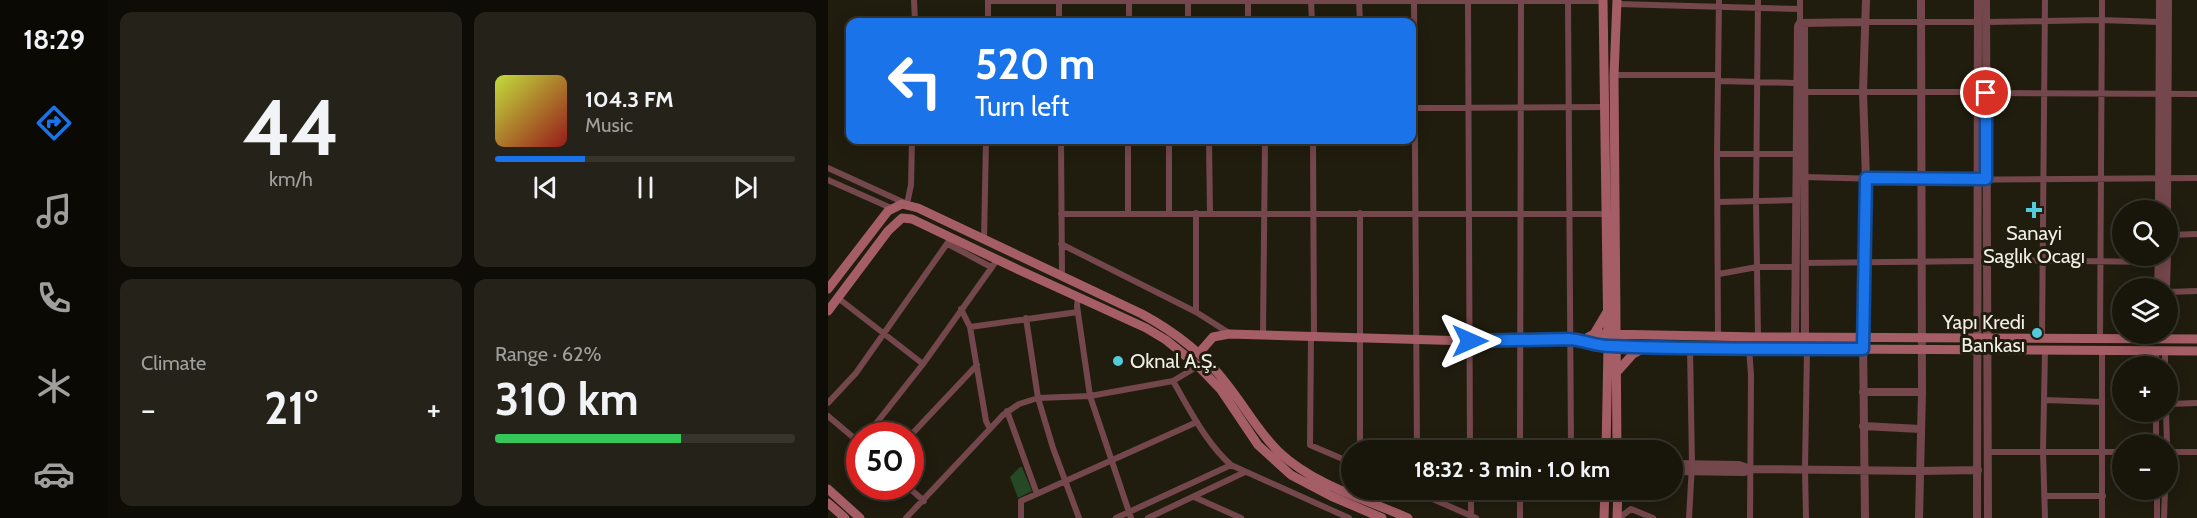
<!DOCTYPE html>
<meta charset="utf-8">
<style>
body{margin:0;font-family:Cabin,sans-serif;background:#252319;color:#f1f3f6;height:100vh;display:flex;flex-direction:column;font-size:22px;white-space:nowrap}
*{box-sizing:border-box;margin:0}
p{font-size:20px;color:#9f9f9d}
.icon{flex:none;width:33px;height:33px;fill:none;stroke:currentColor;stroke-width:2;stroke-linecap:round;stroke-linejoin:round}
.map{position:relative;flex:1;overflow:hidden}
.sheet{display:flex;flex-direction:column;gap:12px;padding:12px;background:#0d0c06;width:720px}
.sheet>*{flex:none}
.top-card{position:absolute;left:18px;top:18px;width:570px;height:126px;border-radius:12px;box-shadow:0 3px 15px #0003,0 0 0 2px #36352c;background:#1a73e8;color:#fff;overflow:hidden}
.buttons{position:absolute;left:1284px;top:200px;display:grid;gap:12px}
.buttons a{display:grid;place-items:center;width:66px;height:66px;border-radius:50%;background:#18160b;box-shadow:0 3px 15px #0003,0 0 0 2px #36352c;font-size:30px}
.speed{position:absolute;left:18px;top:422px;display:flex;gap:12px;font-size:30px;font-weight:700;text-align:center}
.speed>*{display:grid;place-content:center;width:78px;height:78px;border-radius:50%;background:#18160b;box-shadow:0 3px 15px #0003,0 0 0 2px #36352c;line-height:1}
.speed .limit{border:9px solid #d22;background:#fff;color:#111}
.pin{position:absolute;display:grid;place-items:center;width:51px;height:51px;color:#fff;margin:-26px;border:3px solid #fff;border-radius:50%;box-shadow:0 2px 6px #0007}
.me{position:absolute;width:66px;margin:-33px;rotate:90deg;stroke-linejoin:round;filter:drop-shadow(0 0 4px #0008)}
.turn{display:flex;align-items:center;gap:21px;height:126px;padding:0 30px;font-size:27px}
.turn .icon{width:78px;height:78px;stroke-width:2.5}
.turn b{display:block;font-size:42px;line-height:51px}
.big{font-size:45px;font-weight:800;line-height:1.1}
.sheet .tile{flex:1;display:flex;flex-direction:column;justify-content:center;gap:9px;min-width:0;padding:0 21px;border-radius:12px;background:#252319}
.sheet .dial{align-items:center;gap:0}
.dial b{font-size:78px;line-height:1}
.song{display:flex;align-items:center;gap:18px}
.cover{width:72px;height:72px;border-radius:9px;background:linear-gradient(135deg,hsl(70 70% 55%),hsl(0 70% 35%))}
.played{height:6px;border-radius:3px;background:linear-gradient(90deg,#1a73e8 30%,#36352c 30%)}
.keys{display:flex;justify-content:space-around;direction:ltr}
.heat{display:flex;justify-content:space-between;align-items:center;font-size:33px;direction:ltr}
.charge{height:9px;border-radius:4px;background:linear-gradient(90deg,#34c759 62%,#36352c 0)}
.sheet .tiles{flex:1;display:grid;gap:12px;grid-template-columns:repeat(2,1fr)}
.trip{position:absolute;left:513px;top:440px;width:342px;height:60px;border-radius:30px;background:#18160b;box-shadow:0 3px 15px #0003,0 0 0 2px #36352c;font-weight:800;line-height:60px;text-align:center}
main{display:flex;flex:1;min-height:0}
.dock{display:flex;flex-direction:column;width:108px;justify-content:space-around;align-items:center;background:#0a0904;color:#9f9f9d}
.dock .icon{width:42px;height:42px}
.dock .selected{color:#1a73e8}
.dock b{font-size:27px;color:#f1f3f6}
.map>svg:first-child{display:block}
.green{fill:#244924}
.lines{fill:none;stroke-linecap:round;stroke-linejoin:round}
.minor{stroke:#74474c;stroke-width:6}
.tertiary{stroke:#74474c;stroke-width:8}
.secondary{stroke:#a65e66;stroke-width:9}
.route-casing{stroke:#114b97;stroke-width:15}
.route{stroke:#1a73e8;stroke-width:10}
.poi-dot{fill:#53cbdb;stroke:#201d0f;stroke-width:2}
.labels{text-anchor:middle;stroke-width:6;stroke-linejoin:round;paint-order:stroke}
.poi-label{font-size:20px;fill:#f0eee5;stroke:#201d0f}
</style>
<main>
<nav class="dock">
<b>18:29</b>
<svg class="icon selected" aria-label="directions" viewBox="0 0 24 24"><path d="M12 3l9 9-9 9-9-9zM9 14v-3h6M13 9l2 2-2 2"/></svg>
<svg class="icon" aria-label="music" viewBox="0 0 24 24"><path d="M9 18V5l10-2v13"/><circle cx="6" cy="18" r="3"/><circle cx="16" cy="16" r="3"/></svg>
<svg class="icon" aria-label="phone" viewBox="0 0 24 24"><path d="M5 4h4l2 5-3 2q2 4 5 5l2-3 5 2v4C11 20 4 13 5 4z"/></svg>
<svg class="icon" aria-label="climate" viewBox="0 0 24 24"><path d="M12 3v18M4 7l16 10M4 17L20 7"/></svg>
<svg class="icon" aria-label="car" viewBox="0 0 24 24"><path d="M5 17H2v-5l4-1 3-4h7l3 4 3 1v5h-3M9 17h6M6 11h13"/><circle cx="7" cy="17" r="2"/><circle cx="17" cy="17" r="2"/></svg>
</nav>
<section class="sheet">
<div class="tiles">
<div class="tile dial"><b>44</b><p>km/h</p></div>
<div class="tile">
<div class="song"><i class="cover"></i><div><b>104.3 FM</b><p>Music</p></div></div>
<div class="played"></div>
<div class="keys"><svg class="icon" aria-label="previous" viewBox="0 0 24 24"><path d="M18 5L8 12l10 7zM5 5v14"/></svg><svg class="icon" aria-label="pause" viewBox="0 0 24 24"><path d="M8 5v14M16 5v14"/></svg><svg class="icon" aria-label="next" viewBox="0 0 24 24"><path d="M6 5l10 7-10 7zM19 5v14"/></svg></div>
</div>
<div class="tile"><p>Climate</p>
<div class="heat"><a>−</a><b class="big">21°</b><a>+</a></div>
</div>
<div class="tile"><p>Range · 62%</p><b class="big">310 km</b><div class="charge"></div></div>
</div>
</section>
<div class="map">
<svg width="1369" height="518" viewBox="0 0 1369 518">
<rect width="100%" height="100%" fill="#201d0f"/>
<path class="green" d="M 192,467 L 194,467 L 204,491 L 190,498 L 182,477 Z"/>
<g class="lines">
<path class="minor" d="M 86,0 L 87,22
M 231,0 L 231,22
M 531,0 L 532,22
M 586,0 L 589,450
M 930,0 L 928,201 L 930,337
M 972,0 L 972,23
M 160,1 L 775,1
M 483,1 L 484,22
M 640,1 L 642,450
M 740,1 L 743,450
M 360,2 L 360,22
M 420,2 L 420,22
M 789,4 L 972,9
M 160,22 L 160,0
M 301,22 L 301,0
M 1038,22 L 1150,22
M 1159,22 L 1273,20 L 1331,22
M 786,75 L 890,75
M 890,81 L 968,83 L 977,92 L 1150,92
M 1158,93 L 1369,94
M 585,108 L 776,107
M 233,140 L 234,276
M 300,140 L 300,213
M 381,140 L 382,213
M 485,140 L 486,336
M 889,154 L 970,154
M 0,168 L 79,204 L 83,185 L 84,140
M 976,177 L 1093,180 L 1369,178
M 0,180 L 63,208
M 890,202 L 968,200
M 341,213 L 341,140
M 233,214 L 776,214
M 1340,235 L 1369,234
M 156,240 L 158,140
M 120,244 L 163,267
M 233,244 L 368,312 L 401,333
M 1158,260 L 1331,262
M 976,263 L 1149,261
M 891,274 L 929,267 L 968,267
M 1340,292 L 1369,291
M 250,297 L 249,306 L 262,396 L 303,518
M 10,298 L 95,364
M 133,309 L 142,327 L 158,421 L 162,429
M 368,312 L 368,213
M 198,318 L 210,398 L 225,448 L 251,518
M 142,327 L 250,312
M 435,334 L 437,140
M 483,336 L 482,445 L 524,463
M 890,337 L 889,154 L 891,0
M 1214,338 L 1217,0
M 1272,338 L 1274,0
M 921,348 L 923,375 L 922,518
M 1217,350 L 1215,451 L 1217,518
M 1328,351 L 1328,366
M 1337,351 L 1337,366
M 345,381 C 362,410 378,443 403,465 L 521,518
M 1216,400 L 1274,402
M 0,403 L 28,373 L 123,238
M 1340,404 L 1369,403
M 179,411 L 209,494
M 1328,411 L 1328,444
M 1338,411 L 1339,444
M 0,416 L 32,443
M 39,435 L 95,364 L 169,260
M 82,436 L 149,365
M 532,450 L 532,213
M 692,450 L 693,1
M 1160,452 L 1294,452
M 1340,452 L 1369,452
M 79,486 L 96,501
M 582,489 L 648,518
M 643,489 L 643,516
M 1217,496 L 1275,496
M 366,497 L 413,518
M 78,518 L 175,415 L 191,404 L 210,398 L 262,396 L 345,381 L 370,366
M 193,518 L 193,501 L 369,422
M 288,518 L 403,465
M 320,518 L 417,472
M 692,518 L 692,489
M 791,518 L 803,509 L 825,518
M 861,518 L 864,465 L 862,348
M 978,518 L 977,469 L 979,349
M 1274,518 L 1274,351
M 1329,518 L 1329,489
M 1336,518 L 1337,489"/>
<path class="tertiary" d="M 1158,0 L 1160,518
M 972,23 L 976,27 L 977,337
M 972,23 L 1038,22
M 1331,210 L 1332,0
M 1339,210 L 1340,0
M 1340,228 L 1340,239
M 1330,288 L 1331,255
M 1338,288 L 1339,255
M 967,337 L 970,26 L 972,23
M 1035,392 L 1094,392
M 1035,426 L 1092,429
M 844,464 L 911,465 L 923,469 L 1092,471 L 1150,470
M 844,471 L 916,472 L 923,469
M 1037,518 L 1035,337 L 1038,178 L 1035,92 L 1038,0
M 1091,518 L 1094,392 L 1093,0
M 1149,518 L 1150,0"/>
<path class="secondary" d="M 775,0 L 780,346 L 778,450
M 789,0 L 786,75 L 789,450
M 0,289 L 60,211 L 74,204 L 90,208 L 314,314 C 347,332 375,353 398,383 C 416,405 430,432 451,452 C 486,485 537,499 580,518
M 0,311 L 60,231 L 74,218 L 84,219 L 191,270 L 318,328 L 338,340 L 370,366 L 393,390 L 430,445 L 463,475 L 503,496 L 554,518
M 766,334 L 779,312
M 755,340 L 766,334 L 779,334 L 930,337 L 1369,339
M 371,353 L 385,337 L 401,334 L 642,341 L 741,339 L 755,340 L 763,345 L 816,348 L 1369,351
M 788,373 L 805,354 L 816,348
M 0,489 L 32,518
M 0,503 L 17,518
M 776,518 L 777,489
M 789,518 L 790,489"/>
</g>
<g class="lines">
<g class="route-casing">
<path id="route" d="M 642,341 L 741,339 C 756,340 767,346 782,346 C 866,350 950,348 1035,349 L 1038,178 L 1158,179 L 1158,93"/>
</g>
<use href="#route" class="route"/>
</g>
<g class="poi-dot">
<path d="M1203 201h6v6h6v6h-6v6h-6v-6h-6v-6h6z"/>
<circle cx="1209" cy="333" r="6"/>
<circle cx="290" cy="361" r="6"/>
</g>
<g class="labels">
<g class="poi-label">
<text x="1206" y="240">Sanayi<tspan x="1206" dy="23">Saglık Ocagı</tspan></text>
<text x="1197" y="329" text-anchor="end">Yapı Kredi<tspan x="1197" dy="23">Bankası</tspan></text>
<text x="302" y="368" text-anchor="start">Oknal A.Ş.</text>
</g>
</g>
</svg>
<div class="buttons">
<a><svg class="icon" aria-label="search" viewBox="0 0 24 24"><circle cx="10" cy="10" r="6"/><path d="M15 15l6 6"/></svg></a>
<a><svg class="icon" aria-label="layers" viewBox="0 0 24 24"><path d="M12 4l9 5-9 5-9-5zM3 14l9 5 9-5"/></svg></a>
<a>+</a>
<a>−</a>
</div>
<div class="speed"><div class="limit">50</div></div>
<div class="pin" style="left:1158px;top:93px;background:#d93025"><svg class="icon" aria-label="arrive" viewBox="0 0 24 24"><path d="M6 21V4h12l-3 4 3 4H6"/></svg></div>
<svg class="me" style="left:642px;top:341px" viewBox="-20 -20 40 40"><path d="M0-17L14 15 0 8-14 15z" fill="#1a73e8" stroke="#fff" stroke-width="4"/></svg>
<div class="trip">18:32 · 3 min · 1.0 km</div>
<div class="top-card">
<div class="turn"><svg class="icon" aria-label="left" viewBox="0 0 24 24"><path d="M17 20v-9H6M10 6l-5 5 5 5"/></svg><div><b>520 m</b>Turn left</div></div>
</div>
</div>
</main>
